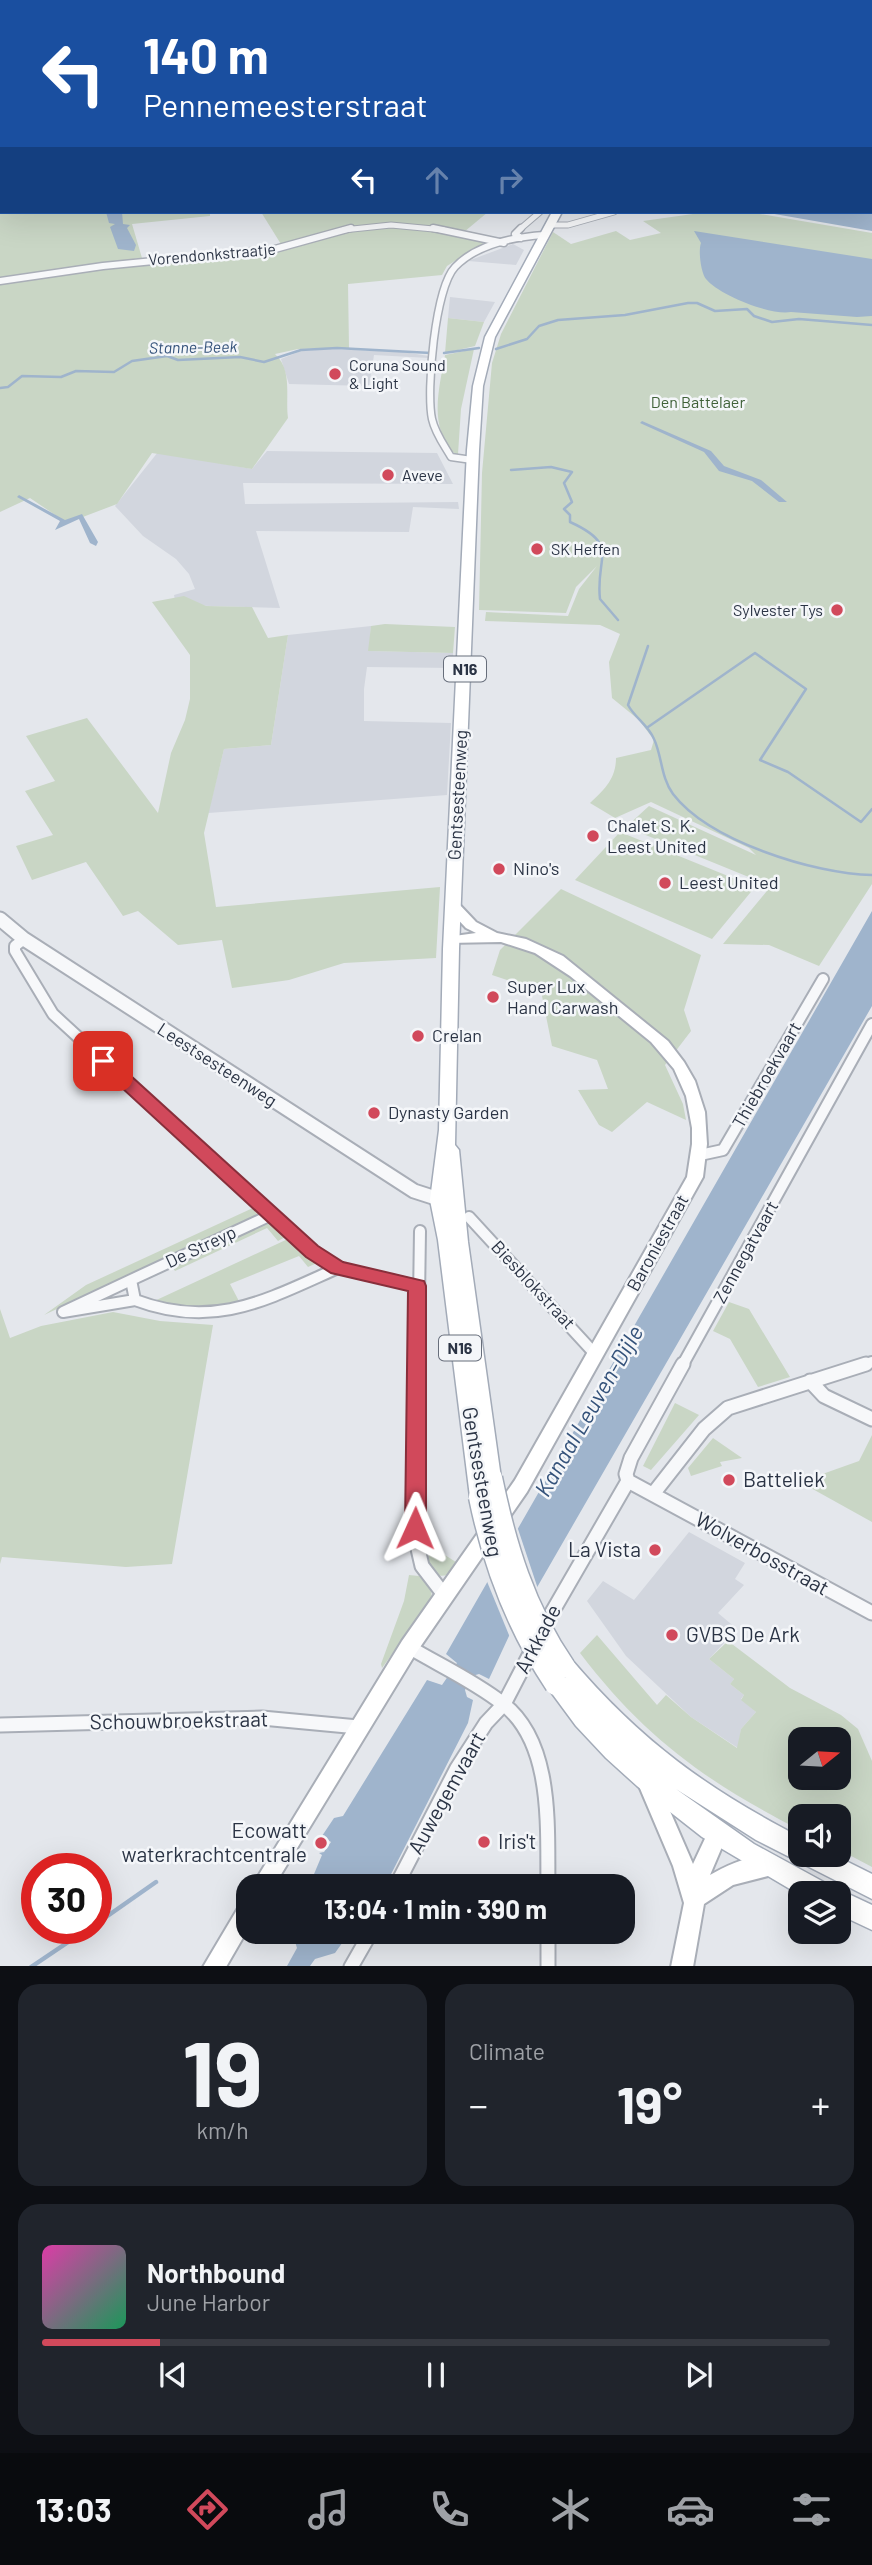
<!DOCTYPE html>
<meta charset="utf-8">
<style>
body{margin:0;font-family:Barlow,sans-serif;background:#20242c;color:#f1f3f6;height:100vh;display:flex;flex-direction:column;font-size:26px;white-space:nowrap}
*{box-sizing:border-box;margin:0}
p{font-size:23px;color:#9ea1a6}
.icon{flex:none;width:38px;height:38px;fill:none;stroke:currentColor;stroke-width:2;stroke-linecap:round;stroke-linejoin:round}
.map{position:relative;height:1966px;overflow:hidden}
.details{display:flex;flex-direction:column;gap:18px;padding:18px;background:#0d0f14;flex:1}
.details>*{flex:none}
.top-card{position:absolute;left:0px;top:0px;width:873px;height:214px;box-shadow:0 7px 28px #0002;background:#1a4fa0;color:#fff;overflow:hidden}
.needle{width:46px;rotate:72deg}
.tools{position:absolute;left:788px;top:1727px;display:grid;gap:14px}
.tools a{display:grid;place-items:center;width:63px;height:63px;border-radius:14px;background:#171b24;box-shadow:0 7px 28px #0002;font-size:35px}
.speed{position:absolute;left:21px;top:1853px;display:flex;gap:14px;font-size:35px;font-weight:700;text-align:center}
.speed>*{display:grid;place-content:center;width:91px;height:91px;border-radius:50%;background:#171b24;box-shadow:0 7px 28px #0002;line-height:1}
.speed .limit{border:10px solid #d22;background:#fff;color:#111}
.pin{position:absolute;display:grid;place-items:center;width:60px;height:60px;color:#fff;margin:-30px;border-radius:14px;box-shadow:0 4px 10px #0006}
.me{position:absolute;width:77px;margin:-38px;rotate:1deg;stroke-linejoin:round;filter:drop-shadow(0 0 5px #0008)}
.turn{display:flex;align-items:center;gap:24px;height:147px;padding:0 28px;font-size:32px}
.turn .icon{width:91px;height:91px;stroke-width:2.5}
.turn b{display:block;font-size:49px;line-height:60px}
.lanes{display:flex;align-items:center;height:66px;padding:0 28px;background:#0003;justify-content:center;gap:35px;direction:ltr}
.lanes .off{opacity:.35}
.big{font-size:52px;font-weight:700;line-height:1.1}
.details .widget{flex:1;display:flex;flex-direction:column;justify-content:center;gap:10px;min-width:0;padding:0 24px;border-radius:21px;background:#20242c}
.details .dial{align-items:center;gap:0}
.dial b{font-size:91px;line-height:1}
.song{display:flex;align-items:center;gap:21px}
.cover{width:84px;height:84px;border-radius:10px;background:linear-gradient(135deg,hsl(320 70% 55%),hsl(150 70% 35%))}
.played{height:7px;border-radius:4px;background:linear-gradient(90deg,#d1495b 15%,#363941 15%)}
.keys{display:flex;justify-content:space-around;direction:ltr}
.heat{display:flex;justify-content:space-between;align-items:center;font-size:38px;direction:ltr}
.details .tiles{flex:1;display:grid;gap:18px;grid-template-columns:1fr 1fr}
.widget:last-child{grid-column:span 2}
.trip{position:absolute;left:236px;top:1874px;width:399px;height:70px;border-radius:21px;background:#171b24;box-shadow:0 7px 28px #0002;font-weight:700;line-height:70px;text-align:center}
.dock{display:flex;height:112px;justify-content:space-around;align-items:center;background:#090b0e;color:#9ea1a6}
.dock .icon{width:49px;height:49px}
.dock .selected{color:#d1495b}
.dock b{font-size:32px;color:#f1f3f6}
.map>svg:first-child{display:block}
.built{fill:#d2d6de}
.green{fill:#c9d6c5;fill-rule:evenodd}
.water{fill:#9fb4cc}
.pier{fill:#e4e7ec}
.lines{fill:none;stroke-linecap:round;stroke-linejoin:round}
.stream-far2{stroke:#9fb4cc;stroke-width:2}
.stream-far1{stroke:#9fb4cc;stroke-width:2.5}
.stream{stroke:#9fb4cc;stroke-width:4.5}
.minor-far3-casing{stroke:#a9aeb7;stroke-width:7}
.minor-far2-casing{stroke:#a9aeb7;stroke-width:9}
.minor-far1-casing{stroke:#a9aeb7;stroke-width:14}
.minor-casing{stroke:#a9aeb7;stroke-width:17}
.tertiary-casing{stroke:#a9aeb7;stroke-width:17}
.secondary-casing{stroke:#a9aeb7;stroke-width:4}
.primary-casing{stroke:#a3abb8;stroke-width:3}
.minor-far3{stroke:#f7f8fa;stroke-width:5}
.minor-far2{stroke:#f7f8fa;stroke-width:6}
.minor-far1{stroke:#f7f8fa;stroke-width:10}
.minor{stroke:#f7f8fa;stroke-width:13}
.tertiary{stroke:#f7f8fa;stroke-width:13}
.secondary{fill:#fff;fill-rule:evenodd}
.primary{fill:#fff;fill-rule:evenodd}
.primary-bridge-casing{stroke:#a3abb8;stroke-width:25;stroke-linecap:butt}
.primary-bridge{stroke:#fff;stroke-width:22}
.route{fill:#d1495b;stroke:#882f3b;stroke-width:2}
.poi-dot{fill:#d1495b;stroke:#f4f6f9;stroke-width:2.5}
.labels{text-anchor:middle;stroke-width:5;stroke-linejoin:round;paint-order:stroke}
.far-street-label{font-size:16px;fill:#2b3445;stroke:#f4f6f9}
.far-water-label{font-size:16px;font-style:italic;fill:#34527a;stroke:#f4f6f9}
.far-poi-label{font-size:16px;fill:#2b3445;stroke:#f4f6f9;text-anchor:start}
.far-park-label{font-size:16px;fill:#3f6138;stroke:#f4f6f9}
.shield{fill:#f4f6f9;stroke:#676e7b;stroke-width:2}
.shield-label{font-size:16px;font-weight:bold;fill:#2b3445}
.street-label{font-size:18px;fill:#2b3445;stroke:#f4f6f9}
.poi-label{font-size:18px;fill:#2b3445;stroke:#f4f6f9;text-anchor:start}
.near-poi-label{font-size:21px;fill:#2b3445;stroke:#f4f6f9;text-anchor:start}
.near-street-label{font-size:21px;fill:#2b3445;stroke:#f4f6f9}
.near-water-label{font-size:23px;font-style:italic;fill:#34527a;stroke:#f4f6f9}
</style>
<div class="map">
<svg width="872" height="1967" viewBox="0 0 872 1967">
<rect width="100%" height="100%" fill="#e4e7ec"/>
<path class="built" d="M 513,244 L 524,250 L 516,265 L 468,261 Z
M 450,297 L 495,302 L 484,322 L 448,318 Z
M 330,349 L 403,352 L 429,356 L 429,358 L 374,355 L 369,386 L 289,384 L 281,359 L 301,351 Z
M 267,451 L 437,453 L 453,484 L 243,483 L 245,504 L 458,502 L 459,509 L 413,507 L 409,532 L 256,531 L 280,608 L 176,605 L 174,595 L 195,589 L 189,574 L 176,559 L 143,536 L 115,506 L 158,452 L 252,469 Z
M 371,626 L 369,651 L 453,653 L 454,668 L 367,667 L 364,689 L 364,721 L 451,723 L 447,795 L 208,813 L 224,749 L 271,745 L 288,635 Z
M 689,1532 L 745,1563 L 735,1579 L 744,1585 L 718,1613 L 737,1629 L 709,1659 L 734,1679 L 730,1684 L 744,1695 L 741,1699 L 756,1712 L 741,1729 L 738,1748 L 691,1717 L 626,1656 L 587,1601 L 603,1581 L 634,1600 Z"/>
<path class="green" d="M 0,183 L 2,212 L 210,212 L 210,216 L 132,224 L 142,258 L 48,270 L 284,249 L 261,212 L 488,212 L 464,232 L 488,240 L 447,266 L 442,275 L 348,284 L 349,348 L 298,349 L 275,354 C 293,370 285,397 288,418 L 252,469 L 152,453 L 117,504 L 67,523 L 30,498 L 0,512 Z
M 707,212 L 748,212 L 872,233 L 872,884 L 819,966 L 769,945 L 723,944 L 771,886 L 626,827 L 649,806 L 756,855 L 749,848 L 651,802 L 615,818 L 590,803 C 604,790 616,779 616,758 L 651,750 L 654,740 L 639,720 L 612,698 L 609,662 L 620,634 L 600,625 L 485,621 L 486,612 L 568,616 L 579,589 L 597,566 L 576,587 L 566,613 L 479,610 L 482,473 L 492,363 L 501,334 L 553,232 L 571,244 L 616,231 L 630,240 L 661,233 L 643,221 Z
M 448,318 L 484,322 L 475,346 L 445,353 Z
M 474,349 L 461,409 L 458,454 L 455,454 C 428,427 439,390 445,355 Z
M 184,596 L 206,606 L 252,607 L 268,638 L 288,635 L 271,745 L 224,749 L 204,833 L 216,907 L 440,887 L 436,958 L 344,963 L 289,980 L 232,988 L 222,940 L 178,945 L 138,911 L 123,916 L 86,862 L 32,880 L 16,846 L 53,835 L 25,791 L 55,781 L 26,736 L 87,718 L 158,813 L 171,753 L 185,720 L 190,699 L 190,655 L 152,602 Z
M 385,624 L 455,627 L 453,653 L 368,651 L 371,626 Z
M 620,832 L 755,887 L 712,939 L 575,880 Z
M 561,889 L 701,955 L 684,1010 L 691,1031 L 665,1065 L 683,1104 L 686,1120 L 647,1102 L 612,1132 L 599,1125 L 578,1090 L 608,1089 L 597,1060 L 552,1046 L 541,991 L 492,975 L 500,950 Z
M 255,1207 L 257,1214 L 253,1217 L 44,1315 L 86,1285 Z
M 267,1222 L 273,1222 L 287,1236 L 278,1241 L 267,1228 L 175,1271 L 171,1265 Z
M 290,1238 L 317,1263 L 308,1267 L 299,1256 L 230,1284 L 241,1305 L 210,1310 L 150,1303 Z
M 729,1302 L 749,1309 L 790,1377 L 758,1387 L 730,1339 L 713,1331 Z
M 0,1309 L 10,1338 L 41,1326 L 113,1312 L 160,1321 L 213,1325 L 172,1564 L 126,1567 L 2,1557 L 0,1564 Z
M 675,1403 L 699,1415 L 651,1470 L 643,1466 Z
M 872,1435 L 872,1522 L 800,1482 L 859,1461 Z
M 713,1438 L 742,1458 L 720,1462 L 722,1466 L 691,1476 L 688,1468 Z
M 428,1539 L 437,1550 L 459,1564 C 452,1573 446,1579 434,1574 L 429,1563 Z
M 409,1575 L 419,1576 L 431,1589 L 432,1599 L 382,1668 L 381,1664 L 404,1601 Z
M 597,1635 L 657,1705 L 666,1695 L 691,1717 L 737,1748 L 741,1729 L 756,1712 L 741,1700 L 744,1695 L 730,1684 L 734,1679 L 709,1659 L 728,1641 L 790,1688 L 841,1715 L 858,1729 L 872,1761 L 872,1867 L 838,1849 L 838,1816 L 800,1816 L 800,1830 C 706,1782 644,1737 580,1653 ZM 800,1740 L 838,1740 L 838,1778 L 800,1778 Z"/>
<path class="water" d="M 872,205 L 872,231 L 763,212 L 872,212 Z
M 106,212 L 122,212 L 123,224 L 130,225 L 127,228 L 136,245 L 134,251 L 118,249 L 110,227 L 115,224 L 109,223 Z
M 694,231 L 872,259 L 872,316 L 857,317 L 791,312 C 771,316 719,295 706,279 C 701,273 698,251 701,243 Z
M 642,421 L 711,451 L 724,466 L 761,480 L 787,502 L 779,502 L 752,481 L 719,471 L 704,452 L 640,423 Z
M 19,495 L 65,520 L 82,514 L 98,542 L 96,546 L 90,543 L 79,519 L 55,530 L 60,521 L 17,497 Z
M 872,911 L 872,1006 L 509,1636 L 489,1679 L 479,1674 L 472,1676 L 465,1690 L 467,1697 L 473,1700 L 468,1723 L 385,1886 L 309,1886 L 322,1855 L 319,1853 L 324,1852 L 331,1842 L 322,1836 L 334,1818 L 343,1816 L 427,1680 L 442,1685 L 457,1663 L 446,1654 Z
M 292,1932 L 350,1932 L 335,1953 L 315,1959 L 310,1966 L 287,1966 L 297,1948 Z"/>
<path class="pier" d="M 517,1526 L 539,1592 L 511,1640 L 486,1579 Z"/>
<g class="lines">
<path class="stream-far2" d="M 729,2 L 732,0"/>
<path class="stream-far1" d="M 496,349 L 527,339 L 539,326 L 558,320 L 625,315 L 688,303 L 697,303 L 715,311 L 747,309 L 754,316 L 772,322 L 799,319 L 872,325
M 444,353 L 479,348
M 0,388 L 8,387 L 22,376 L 61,377 L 76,371 L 114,372 L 132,361 L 167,356 L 178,360 L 240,357 L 264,362 L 301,350 L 337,348 L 431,353
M 511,470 L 551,467 L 572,472 L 564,483 L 572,502 L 564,509 L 570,515 L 570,522 C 621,545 595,557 600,599 L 618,620
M 648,646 L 628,705 C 635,718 648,725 654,739 C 662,756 661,778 673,794 C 709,841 814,874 872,875
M 648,727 L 755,653 L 806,689 L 760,760 L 788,772 L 861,822 L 872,809"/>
<path class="stream" d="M 96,1924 L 156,1882
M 31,1967 L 89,1928"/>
<g class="minor-far3-casing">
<path id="minor-far3" d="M 140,0 L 149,2
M 527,2 L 538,0
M 549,225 L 568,225 L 614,212
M 343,230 L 391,225 L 444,230
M 519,230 L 540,212"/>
</g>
<g class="minor-far2-casing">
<path id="minor-far2" d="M 433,228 L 504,243
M 521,238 L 515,234 L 521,228
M 0,281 L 103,266 L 275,249 L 351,228
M 472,460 L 451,457 C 444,445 435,433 432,419 C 426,391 435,288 455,267 C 477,244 514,237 544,235"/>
</g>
<g class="minor-far1-casing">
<path id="minor-far1" d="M 24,939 L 15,946 L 15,951 L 53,1014 L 312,1252 L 338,1268 L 417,1286
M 700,1155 L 723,1150 L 823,979
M 469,1217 L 596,1355
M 131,1280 L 135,1300 L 63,1312 Z
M 131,1280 L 271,1215
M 135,1300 C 214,1330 266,1300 338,1268
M 418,1366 L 420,1231
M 682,1366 L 872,1024
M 860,1366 L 872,1362"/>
</g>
<g class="minor-casing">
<path id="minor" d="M 418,1364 L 416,1540 L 422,1566 L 445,1596
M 810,1381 L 824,1396 L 872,1419
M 628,1481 L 626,1474 L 631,1458 L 683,1364
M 628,1481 L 872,1613
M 653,1494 L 704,1429 L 728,1408 L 866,1364
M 543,1628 L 628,1481
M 409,1647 C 439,1665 474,1681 502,1703 C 554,1742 547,1828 548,1886
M 0,1725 L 262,1718 L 358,1727
M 396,1886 L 457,1768 L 486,1723 L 504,1704 L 533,1648
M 548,1932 L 548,1967
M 351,1967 L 371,1932"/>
</g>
<g class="tertiary-casing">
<path id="tertiary" d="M 0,919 L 24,939 L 414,1191 L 445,1201"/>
</g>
<g class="secondary-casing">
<path id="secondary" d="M 453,902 L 458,903 L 476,922 L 497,933 L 526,939 L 563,956 L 668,1041 L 684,1062 L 695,1081 L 705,1112 L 707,1144 L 703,1177 L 527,1492 L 416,1653 L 274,1886 L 252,1886 L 402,1641 L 515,1480 L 687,1177 L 692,1144 L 692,1128 L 686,1096 L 674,1069 L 651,1042 L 570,976 L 535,953 L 501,942 L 447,943 L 445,940 L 447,937 L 476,933 L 466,928 L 448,909 L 446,906 L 448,903 Z
M 649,1776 L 656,1779 L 693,1864 L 710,1828 L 717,1825 L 724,1828 L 727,1835 L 710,1875 C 728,1865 756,1851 776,1860 L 779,1867 L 776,1874 L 733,1885 L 704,1904 L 693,1967 L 671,1967 L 684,1903 L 673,1866 L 639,1786 L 642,1779 Z
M 248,1899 L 248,1929 L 226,1967 L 203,1967 L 241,1903 Z"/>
</g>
<g class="primary-casing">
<path id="primary" d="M 503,0 L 511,0 L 512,2 L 504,2 Z
M 552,212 L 562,212 L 495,337 L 483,386 L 479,450 L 459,949 L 455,1145 L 459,1150 L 468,1242 L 501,1478 L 498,1484 L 489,1486 L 490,1497 L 487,1503 L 480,1506 L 473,1503 L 470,1497 L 438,1240 L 430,1200 L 439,1130 L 443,949 L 467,450 L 473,386 L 485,337 Z
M 564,1657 L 572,1660 C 640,1740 707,1789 800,1837 L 800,1855 L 834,1855 L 872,1874 L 872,1899 L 756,1840 L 676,1789 L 754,1844 L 831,1886 L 834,1891 L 838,1889 L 872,1905 L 872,1930 L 838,1914 L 838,1894 L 800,1895 L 702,1837 L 637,1786 L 606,1758 L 576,1726 L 545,1684 L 548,1677 L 556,1674 L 553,1667 L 556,1660 Z"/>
</g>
<use href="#minor-far3" class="minor-far3"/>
<use href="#minor-far2" class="minor-far2"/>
<use href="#minor-far1" class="minor-far1"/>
<use href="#minor" class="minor"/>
<use href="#tertiary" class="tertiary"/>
<use href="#secondary" class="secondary"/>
<use href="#primary" class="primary"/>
<g class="primary-bridge-casing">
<path id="primary-bridge" d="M 491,1478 C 505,1546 524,1609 564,1667
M 480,1497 C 494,1565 517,1626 556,1684"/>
</g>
<use href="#primary-bridge" class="primary-bridge"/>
</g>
<path class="route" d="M 103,1055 L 109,1056 L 318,1246 L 343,1262 L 424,1281 L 426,1286 L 426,1528 L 423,1535 L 415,1538 L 408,1535 L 405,1528 L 408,1291 L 331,1273 L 306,1257 L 97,1065 L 95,1061 Z"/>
<g class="poi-dot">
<circle cx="335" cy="374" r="7"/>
<circle cx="388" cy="475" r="7"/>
<circle cx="537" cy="549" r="7"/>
<circle cx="837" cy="610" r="7"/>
<circle cx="593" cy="836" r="7"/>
<circle cx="499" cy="869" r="7"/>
<circle cx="665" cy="883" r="7"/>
<circle cx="493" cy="997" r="7"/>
<circle cx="418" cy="1036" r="7"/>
<circle cx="374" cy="1113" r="7"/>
<circle cx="729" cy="1480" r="7"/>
<circle cx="655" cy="1550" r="7"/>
<circle cx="672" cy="1635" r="7"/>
<circle cx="484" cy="1842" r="7"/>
<circle cx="321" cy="1843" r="7"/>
</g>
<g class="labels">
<g class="far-street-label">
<text transform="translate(212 254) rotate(-5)" y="6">Vorendonkstraatje</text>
</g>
<g class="far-water-label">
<text transform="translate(193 347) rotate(-1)" y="6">Stanne-Beek</text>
</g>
<g class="far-poi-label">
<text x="349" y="371">Coruna Sound<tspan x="349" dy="18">&amp; Light</tspan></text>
<text x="402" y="481">Aveve</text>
<text x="551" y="555">SK Heffen</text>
<text x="823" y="616" text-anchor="end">Sylvester Tys</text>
</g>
<g class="far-park-label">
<text x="698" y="408">Den Battelaer</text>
</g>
<g class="shield">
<rect x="444" y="656.5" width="42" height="25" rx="5"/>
<rect x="439" y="1335.5" width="42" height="25" rx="5"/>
</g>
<g class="shield-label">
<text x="465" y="675">N16</text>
<text x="460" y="1354">N16</text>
</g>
<g class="street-label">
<text transform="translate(458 795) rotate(-87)" y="6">Gentsesteenweg</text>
<text transform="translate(217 1065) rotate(33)" y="6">Leestsesteenweg</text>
<text transform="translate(767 1075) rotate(-60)" y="6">Thiebroekvaart</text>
<text transform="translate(658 1243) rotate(-61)" y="6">Baroniestraat</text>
<text transform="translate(201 1247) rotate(-25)" y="6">De Streyp</text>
<text transform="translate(746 1252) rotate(-61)" y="6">Zennegatvaart</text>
<text transform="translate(533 1285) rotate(47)" y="6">Biesblokstraat</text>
</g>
<g class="poi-label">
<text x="607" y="832">Chalet S. K.<tspan x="607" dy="21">Leest United</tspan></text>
<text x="513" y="875">Nino's</text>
<text x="679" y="889">Leest United</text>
<text x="507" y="993">Super Lux<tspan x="507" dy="21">Hand Carwash</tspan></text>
<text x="432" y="1042">Crelan</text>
<text x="388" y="1119">Dynasty Garden</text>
</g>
<g class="near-poi-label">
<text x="743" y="1487">Batteliek</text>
<text x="641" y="1557" text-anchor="end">La Vista</text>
<text x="686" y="1642">GVBS De Ark</text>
<text x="307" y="1838" text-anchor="end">Ecowatt<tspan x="307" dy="24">waterkrachtcentrale</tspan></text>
<text x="498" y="1849">Iris't</text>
</g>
<g class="near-street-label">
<text transform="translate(482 1482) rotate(80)" y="7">Gentsesteenweg</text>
<text transform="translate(762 1554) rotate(29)" y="7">Wolverbosstraat</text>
<text transform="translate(538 1639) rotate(-62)" y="7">Arkkade</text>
<text transform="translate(179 1721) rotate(-1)" y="7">Schouwbroekstraat</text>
<text transform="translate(447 1793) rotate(-61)" y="7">Auwegemvaart</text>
</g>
<g class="near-water-label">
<text transform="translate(589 1411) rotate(-60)" y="8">Kanaal Leuven-Dijle</text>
</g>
</g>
</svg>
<div class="tools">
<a><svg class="needle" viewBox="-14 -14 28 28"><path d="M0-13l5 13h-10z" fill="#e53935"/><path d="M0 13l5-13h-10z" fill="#9ea1a6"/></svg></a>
<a><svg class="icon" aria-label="sound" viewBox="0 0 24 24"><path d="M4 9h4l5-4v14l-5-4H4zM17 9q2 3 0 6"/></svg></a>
<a><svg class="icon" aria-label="layers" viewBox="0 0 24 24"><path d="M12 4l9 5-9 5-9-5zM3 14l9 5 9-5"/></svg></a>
</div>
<div class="speed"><div class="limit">30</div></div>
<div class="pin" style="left:103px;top:1061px;background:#d93025"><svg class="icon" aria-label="arrive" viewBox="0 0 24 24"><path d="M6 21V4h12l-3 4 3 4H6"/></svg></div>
<svg class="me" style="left:415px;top:1528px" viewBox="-20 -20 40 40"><path d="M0-17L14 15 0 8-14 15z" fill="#d1495b" stroke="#fff" stroke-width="4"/></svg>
<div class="trip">13:04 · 1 min · 390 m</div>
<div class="top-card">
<div class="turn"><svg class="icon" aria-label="left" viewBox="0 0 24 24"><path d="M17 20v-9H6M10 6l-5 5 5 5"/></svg><div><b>140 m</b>Pennemeesterstraat</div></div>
<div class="lanes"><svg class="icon" aria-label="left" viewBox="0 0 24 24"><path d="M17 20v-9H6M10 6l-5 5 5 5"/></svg><svg class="icon off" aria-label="ahead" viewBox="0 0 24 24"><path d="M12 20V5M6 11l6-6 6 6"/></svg><svg class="icon off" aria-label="right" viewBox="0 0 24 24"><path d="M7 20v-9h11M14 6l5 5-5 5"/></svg></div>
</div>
</div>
<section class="details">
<div class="tiles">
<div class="widget dial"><b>19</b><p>km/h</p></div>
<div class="widget"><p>Climate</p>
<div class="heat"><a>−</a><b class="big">19°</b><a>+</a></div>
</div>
<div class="widget">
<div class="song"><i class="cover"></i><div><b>Northbound</b><p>June Harbor</p></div></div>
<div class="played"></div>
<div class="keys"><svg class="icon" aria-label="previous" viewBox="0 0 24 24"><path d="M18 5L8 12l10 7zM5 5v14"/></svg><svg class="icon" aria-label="pause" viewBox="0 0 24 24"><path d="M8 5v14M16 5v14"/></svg><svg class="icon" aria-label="next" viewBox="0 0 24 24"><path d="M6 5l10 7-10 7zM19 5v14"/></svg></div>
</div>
</div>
</section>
<nav class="dock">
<b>13:03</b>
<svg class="icon selected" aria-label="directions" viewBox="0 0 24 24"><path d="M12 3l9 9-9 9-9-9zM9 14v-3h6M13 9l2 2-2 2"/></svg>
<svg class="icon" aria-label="music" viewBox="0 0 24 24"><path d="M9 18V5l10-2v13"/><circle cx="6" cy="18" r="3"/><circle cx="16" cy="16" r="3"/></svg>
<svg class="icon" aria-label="phone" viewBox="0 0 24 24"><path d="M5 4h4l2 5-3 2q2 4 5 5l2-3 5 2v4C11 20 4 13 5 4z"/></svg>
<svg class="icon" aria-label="climate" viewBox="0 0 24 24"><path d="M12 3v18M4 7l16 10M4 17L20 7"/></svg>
<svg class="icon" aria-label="car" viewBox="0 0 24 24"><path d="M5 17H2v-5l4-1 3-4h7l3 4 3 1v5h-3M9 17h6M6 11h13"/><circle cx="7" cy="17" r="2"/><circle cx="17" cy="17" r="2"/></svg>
<svg class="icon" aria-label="filters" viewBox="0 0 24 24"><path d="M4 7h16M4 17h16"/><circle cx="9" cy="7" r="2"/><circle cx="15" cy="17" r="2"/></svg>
</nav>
